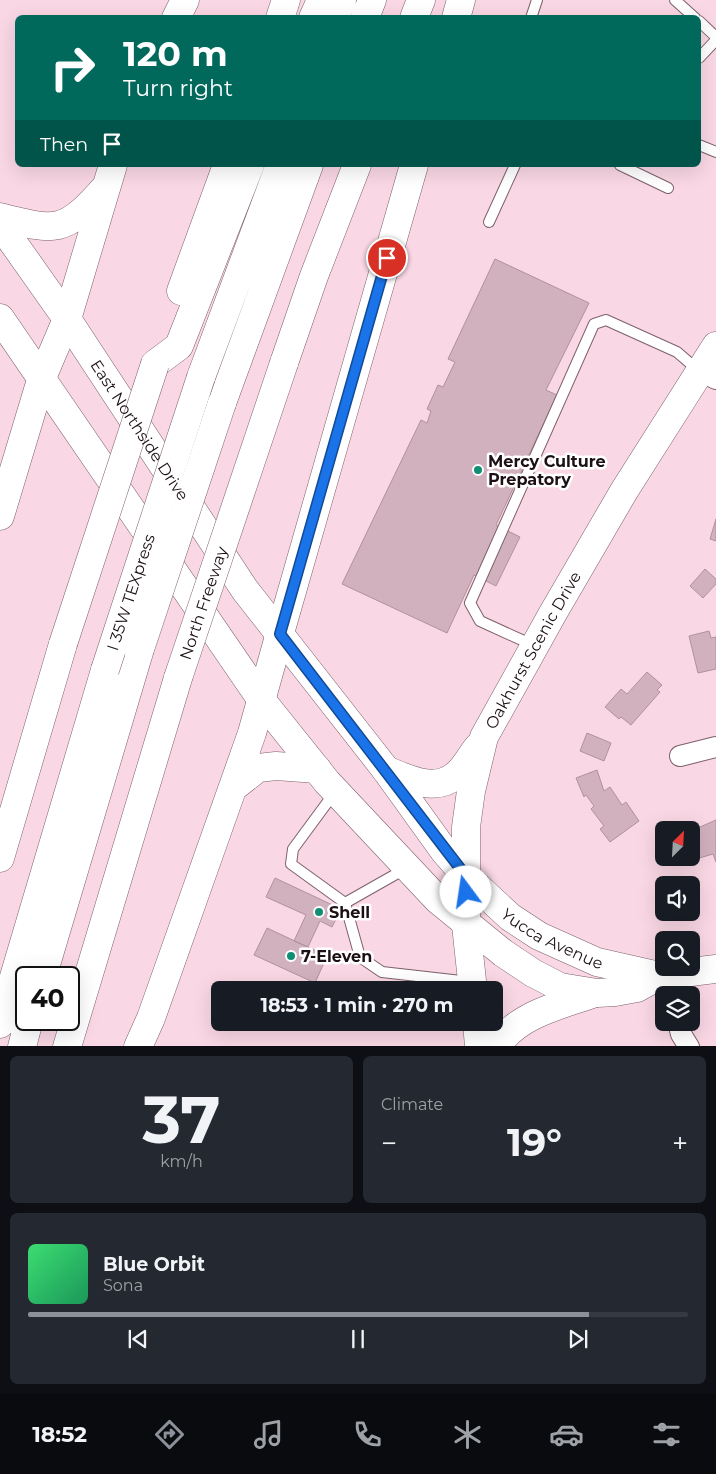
<!DOCTYPE html>
<meta charset="utf-8">
<style>
body{margin:0;font-family:Montserrat,sans-serif;background:#242831;color:#f1f3f6;height:100vh;display:flex;flex-direction:column;font-size:19px;white-space:nowrap}
*{box-sizing:border-box;margin:0}
p{font-size:16px;color:#9ea1a6}
.icon{flex:none;width:28px;height:28px;fill:none;stroke:currentColor;stroke-width:2;stroke-linecap:round;stroke-linejoin:round}
.map{position:relative;height:1046px;overflow:hidden}
.panel{display:flex;flex-direction:column;gap:10px;padding:10px;background:#0d0f14;flex:1}
.panel>*{flex:none}
.banner{position:absolute;left:15px;top:15px;width:686px;height:152px;border-radius:8px;box-shadow:0 5px 20px #0002;background:#00695c;color:#fff;overflow:hidden}
.needle{width:32px;rotate:24deg}
.buttons{position:absolute;left:655px;top:821px;display:grid;gap:10px}
.buttons a{display:grid;place-items:center;width:45px;height:45px;border-radius:8px;background:#171b24;box-shadow:0 5px 20px #0002;font-size:25px}
.speed{position:absolute;left:15px;top:966px;display:flex;gap:10px;font-size:25px;font-weight:700;text-align:center}
.speed>*{display:grid;place-content:center;width:65px;height:65px;border-radius:50%;background:#171b24;box-shadow:0 5px 20px #0002;line-height:1}
.speed .limit{border:2px solid #111;border-radius:8px;background:#fff;color:#111}
.pin{position:absolute;display:grid;place-items:center;width:42px;height:42px;color:#fff;margin:-21px;border:2px solid #fff;border-radius:50%;box-shadow:0 1px 5px #0007}
.me{position:absolute;width:55px;margin:-28px;rotate:346deg;stroke-linejoin:round;filter:drop-shadow(0 0 4px #0008)}
.turn{display:flex;align-items:center;gap:18px;height:105px;padding:0 25px;font-size:22px}
.turn .icon{width:65px;height:65px;stroke-width:2.5}
.turn b{display:block;font-size:35px;line-height:42px}
.then{display:flex;align-items:center;height:48px;padding:0 25px;background:#0003;gap:10px;font-size:19px}
.big{font-size:38px;font-weight:700;line-height:1.1}
.panel .widget{flex:1;display:flex;flex-direction:column;justify-content:center;gap:8px;min-width:0;padding:0 18px;border-radius:8px;background:#242831}
.panel .dial{align-items:center;gap:0}
.dial b{font-size:65px;line-height:1}
.song{display:flex;align-items:center;gap:15px}
.cover{width:60px;height:60px;border-radius:8px;background:linear-gradient(135deg,hsl(140 70% 55%),hsl(150 70% 35%))}
.played{height:5px;border-radius:2px;background:linear-gradient(90deg,#8c9099 85%,#363941 85%)}
.keys{display:flex;justify-content:space-around;direction:ltr}
.heat{display:flex;justify-content:space-between;align-items:center;font-size:28px;direction:ltr}
.panel .tiles{flex:1;display:grid;gap:10px;grid-template-columns:1fr 1fr}
.widget:last-child{grid-column:span 2}
.trip{position:absolute;left:211px;top:981px;width:292px;height:50px;border-radius:8px;background:#171b24;box-shadow:0 5px 20px #0002;font-weight:700;line-height:50px;text-align:center}
.tabs{display:flex;height:80px;justify-content:space-around;align-items:center;background:#090b0e;color:#9ea1a6}
.tabs .icon{width:35px;height:35px}
.tabs .selected{color:#8c9099}
.tabs b{font-size:22px;color:#f1f3f6}
.map>svg:first-child{display:block}
.building{fill:#d2b1be;stroke:#b1919e}
.lines{fill:none;stroke-linecap:round;stroke-linejoin:round}
.lane-casing{stroke:#7d606b;stroke-width:12}
.street-casing{stroke:#7d606b;stroke-width:22}
.secondary-casing{stroke:#7d606b;stroke-width:29}
.highway-casing{stroke:#7d606b;stroke-width:29}
.lane{stroke:#fff;stroke-width:10}
.street{stroke:#fff;stroke-width:20}
.secondary{stroke:#fff;stroke-width:28}
.highway{stroke:#fff;stroke-width:28}
.highway-bridge-casing{stroke:#7d606b;stroke-width:29;stroke-linecap:butt}
.highway-bridge{stroke:#fff;stroke-width:28}
.route-casing{stroke:#114b97;stroke-width:12}
.route{stroke:#1a73e8;stroke-width:9}
.poi-dot{fill:#0f8e73;stroke:#fff;stroke-width:2}
.labels{text-anchor:middle;stroke-width:5;stroke-linejoin:round;paint-order:stroke}
.street-label{font-size:16px;fill:#1c1015;stroke:#fff}
.poi-label{font-size:16px;font-weight:bold;fill:#1c1015;stroke:#fff;text-anchor:start}
</style>
<div class="map">
<svg width="716" height="1047" viewBox="0 0 716 1047">
<rect width="100%" height="100%" fill="#f9d7e4"/>
<path class="building" d="M 495,259 L 589,303 L 546,390 L 557,395 L 496,525 L 520,537 L 496,586 L 474,575 L 447,633 L 342,584 L 421,420 L 427,423 L 431,411 L 427,409 L 438,385 L 443,387 L 455,362 L 448,359 Z
M 716,519 L 716,541 L 710,539 Z
M 705,569 L 716,579 L 716,584 L 703,598 L 690,586 Z
M 709,631 L 711,638 L 716,637 L 716,669 L 698,673 L 689,636 Z
M 647,672 L 662,685 L 657,690 L 660,692 L 631,725 L 621,717 L 619,719 L 605,707 L 621,689 L 627,694 Z
M 587,733 L 611,743 L 604,761 L 580,751 Z
M 597,770 L 604,791 L 610,787 L 622,805 L 626,802 L 639,821 L 610,842 L 600,829 L 604,826 L 591,809 L 594,806 L 586,795 L 584,797 L 576,778 Z
M 716,820 L 716,862 L 713,854 L 689,861 L 678,858 L 691,858 L 691,831 Z
M 670,825 L 688,830 L 669,830 Z
M 275,878 L 341,909 L 332,927 L 320,921 L 308,947 L 294,941 L 306,915 L 266,897 Z
M 267,928 L 327,956 L 315,983 L 254,955 Z"/>
<g class="lines">
<g class="lane-casing">
<path id="lane" d="M 675,0 L 695,18
M 531,18 L 537,0
M 699,21 L 716,37
M 699,58 L 716,40
M 699,145 L 716,152
M 620,165 L 668,188
M 489,222 L 515,165
M 535,646 L 480,621 L 470,603 L 594,324 L 606,320 L 677,352 L 699,371
M 335,792 L 293,849 L 291,864 L 345,903 L 360,957 L 382,972 L 470,982
M 345,903 L 405,869"/>
</g>
<g class="street-casing">
<path id="street" d="M 700,371 L 716,379
M 680,756 L 716,747
M 676,976 L 677,995
M 678,1022 L 681,1034 L 689,1047"/>
</g>
<g class="secondary-casing">
<g id="secondary">
<path id="s1" d="M 0,224 L 67,319 L 245,590 L 386,770 L 445,852 L 466,876 L 510,917 L 539,936 L 597,962 L 659,976 L 716,969"/>
<path d="M 0,318 L 263,702 L 327,782 L 438,900 L 503,953 L 533,973 L 560,987 L 597,993 L 615,992 L 637,988 L 659,976"/>
<path d="M 386,770 C 408,779 435,793 456,775 C 465,768 471,755 478,747"/>
<path id="s2" d="M 473,990 L 466,925 L 466,827 L 471,791 L 484,737 L 553,613 L 624,491 L 716,346"/>
<path d="M 477,1022 L 479,1047"/>
<path d="M 497,1047 C 515,1015 561,1005 592,994"/>
</g>
</g>
<g class="highway-casing">
<path id="highway" d="M 176,18 L 185,0
M 280,18 L 286,0
M 313,18 L 321,0
M 335,18 L 342,0
M 365,18 L 372,0
M 414,18 L 421,0
M 456,18 L 461,0
M 0,217 C 55,231 64,234 103,190
M 181,291 L 227,165
M 284,363 L 314,276 L 357,165
M 155,364 L 179,346 L 250,165
M 201,377 L 280,165
M 222,403 L 309,165
M 0,516 L 41,380 L 67,319 L 113,165
M 235,786 L 258,768 L 276,766 L 317,769
M 0,858 L 63,644
M 42,978 L 139,652
M 0,1024 L 105,670
M 22,1047 L 29,1020
M 67,1047 L 178,678
M 138,1047 L 151,1018 L 252,733 L 280,633 L 414,165"/>
</g>
<use href="#lane" class="lane"/>
<use href="#street" class="street"/>
<use href="#secondary" class="secondary"/>
<use href="#highway" class="highway"/>
<g class="highway-bridge-casing">
<g id="highway-bridge">
<path d="M 63,644 L 155,364"/>
<path d="M 139,652 L 222,403"/>
<path id="s3" d="M 105,670 L 201,377"/>
<path id="s4" d="M 178,678 L 284,363"/>
</g>
</g>
<use href="#highway-bridge" class="highway-bridge"/>
</g>
<g class="lines">
<g class="route-casing">
<path id="route" d="M 387,258 L 280,634 L 466,876 L 466,892"/>
</g>
<use href="#route" class="route"/>
</g>
<g class="poi-dot">
<circle cx="478" cy="470" r="5"/>
<circle cx="319" cy="912" r="5"/>
<circle cx="291" cy="956" r="5"/>
</g>
<g class="labels">
<g class="street-label">
<text dy="6" stroke="none"><textPath href="#s1" startOffset="249">East Northside Drive</textPath></text>
<text dy="6" stroke="none"><textPath href="#s3" startOffset="82">I 35W TEXpress</textPath></text>
<text dy="6" stroke="none"><textPath href="#s4" startOffset="79">North Freeway</textPath></text>
<text dy="6" stroke="none"><textPath href="#s2" startOffset="355">Oakhurst Scenic Drive</textPath></text>
<text dy="6" stroke="none"><textPath href="#s1" startOffset="910">Yucca Avenue</textPath></text>
</g>
<g class="poi-label">
<text x="488" y="467">Mercy Culture<tspan x="488" dy="18">Prepatory</tspan></text>
<text x="329" y="918">Shell</text>
<text x="301" y="962">7-Eleven</text>
</g>
</g>
</svg>
<div class="buttons">
<a><svg class="needle" viewBox="-14 -14 28 28"><path d="M0-13l5 13h-10z" fill="#e53935"/><path d="M0 13l5-13h-10z" fill="#9ea1a6"/></svg></a>
<a><svg class="icon" aria-label="sound" viewBox="0 0 24 24"><path d="M4 9h4l5-4v14l-5-4H4zM17 9q2 3 0 6"/></svg></a>
<a><svg class="icon" aria-label="search" viewBox="0 0 24 24"><circle cx="10" cy="10" r="6"/><path d="M15 15l6 6"/></svg></a>
<a><svg class="icon" aria-label="layers" viewBox="0 0 24 24"><path d="M12 4l9 5-9 5-9-5zM3 14l9 5 9-5"/></svg></a>
</div>
<div class="speed"><div class="limit">40</div></div>
<div class="pin" style="left:387px;top:258px;background:#d93025"><svg class="icon" aria-label="arrive" viewBox="0 0 24 24"><path d="M6 21V4h12l-3 4 3 4H6"/></svg></div>
<svg class="me" style="left:466px;top:892px" viewBox="-20 -20 40 40"><circle r="19" fill="#fff"/><path d="M0-13L10 11 0 6-10 11z" fill="#1a73e8"/></svg>
<div class="trip">18:53 · 1 min · 270 m</div>
<div class="banner">
<div class="turn"><svg class="icon" aria-label="right" viewBox="0 0 24 24"><path d="M7 20v-9h11M14 6l5 5-5 5"/></svg><div><b>120 m</b>Turn right</div></div>
<div class="then">Then<svg class="icon" aria-label="arrive" viewBox="0 0 24 24"><path d="M6 21V4h12l-3 4 3 4H6"/></svg></div>
</div>
</div>
<section class="panel">
<div class="tiles">
<div class="widget dial"><b>37</b><p>km/h</p></div>
<div class="widget"><p>Climate</p>
<div class="heat"><a>−</a><b class="big">19°</b><a>+</a></div>
</div>
<div class="widget">
<div class="song"><i class="cover"></i><div><b>Blue Orbit</b><p>Sona</p></div></div>
<div class="played"></div>
<div class="keys"><svg class="icon" aria-label="previous" viewBox="0 0 24 24"><path d="M18 5L8 12l10 7zM5 5v14"/></svg><svg class="icon" aria-label="pause" viewBox="0 0 24 24"><path d="M8 5v14M16 5v14"/></svg><svg class="icon" aria-label="next" viewBox="0 0 24 24"><path d="M6 5l10 7-10 7zM19 5v14"/></svg></div>
</div>
</div>
</section>
<nav class="tabs">
<b>18:52</b>
<svg class="icon selected" aria-label="directions" viewBox="0 0 24 24"><path d="M12 3l9 9-9 9-9-9zM9 14v-3h6M13 9l2 2-2 2"/></svg>
<svg class="icon" aria-label="music" viewBox="0 0 24 24"><path d="M9 18V5l10-2v13"/><circle cx="6" cy="18" r="3"/><circle cx="16" cy="16" r="3"/></svg>
<svg class="icon" aria-label="phone" viewBox="0 0 24 24"><path d="M5 4h4l2 5-3 2q2 4 5 5l2-3 5 2v4C11 20 4 13 5 4z"/></svg>
<svg class="icon" aria-label="climate" viewBox="0 0 24 24"><path d="M12 3v18M4 7l16 10M4 17L20 7"/></svg>
<svg class="icon" aria-label="car" viewBox="0 0 24 24"><path d="M5 17H2v-5l4-1 3-4h7l3 4 3 1v5h-3M9 17h6M6 11h13"/><circle cx="7" cy="17" r="2"/><circle cx="17" cy="17" r="2"/></svg>
<svg class="icon" aria-label="filters" viewBox="0 0 24 24"><path d="M4 7h16M4 17h16"/><circle cx="9" cy="7" r="2"/><circle cx="15" cy="17" r="2"/></svg>
</nav>
